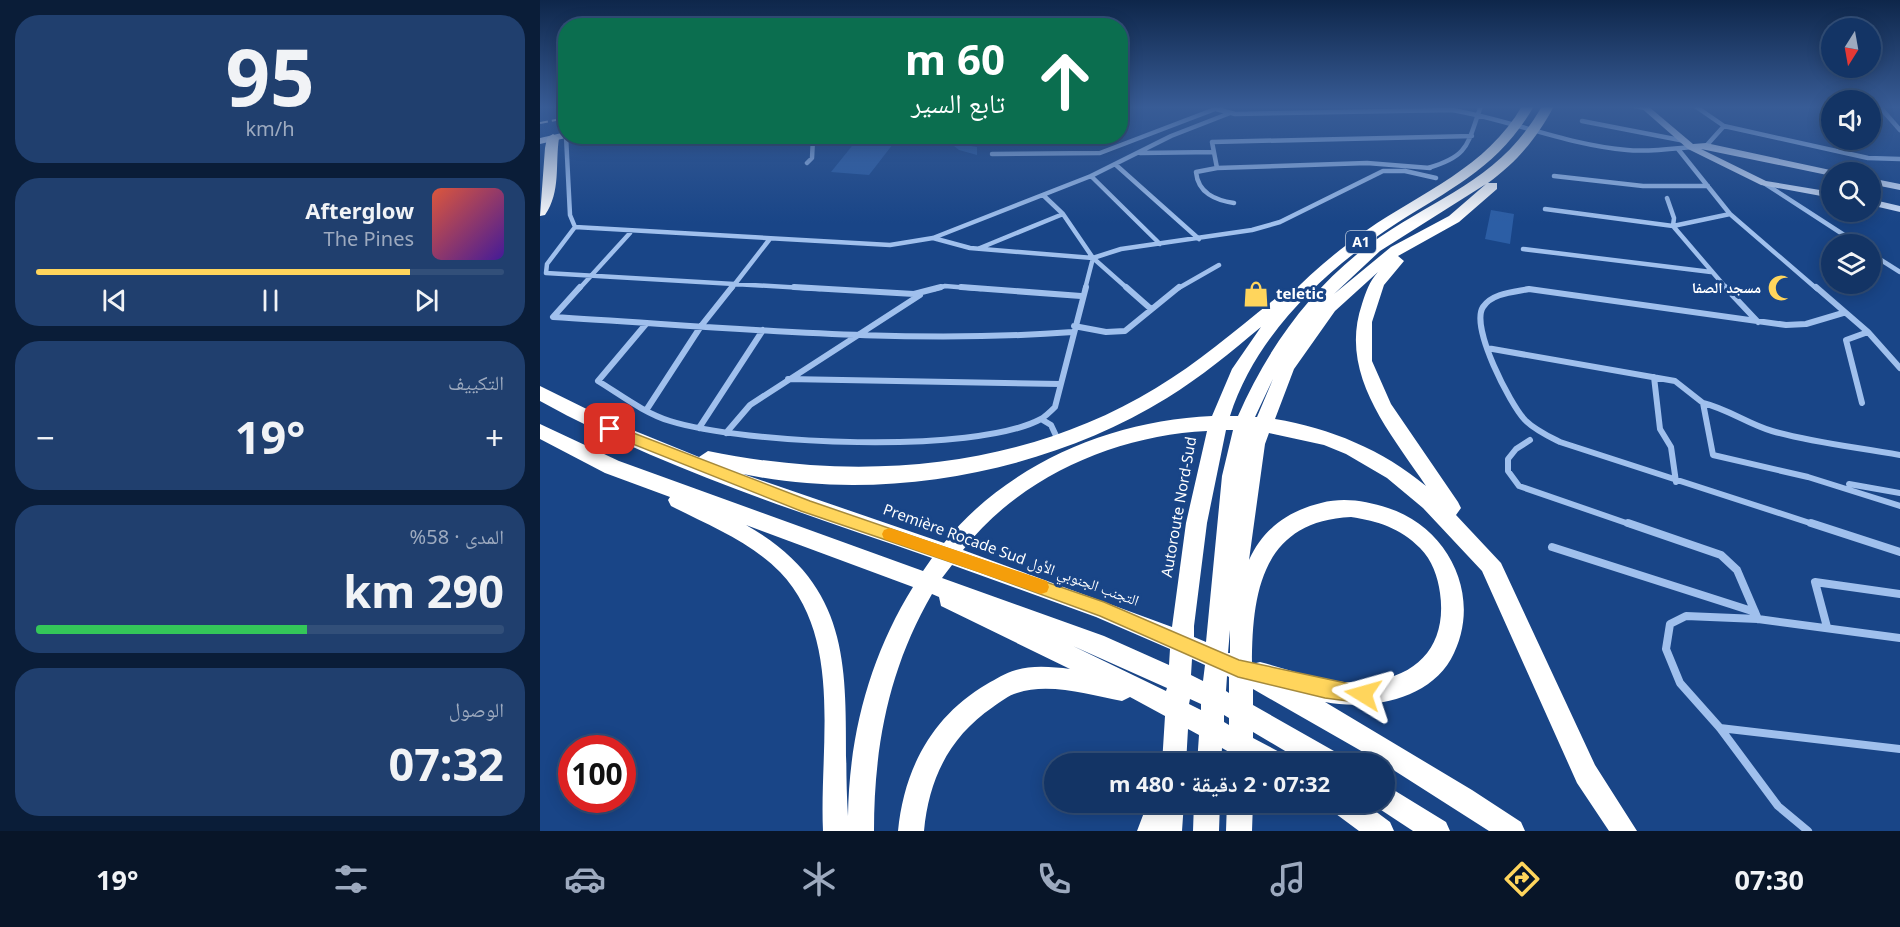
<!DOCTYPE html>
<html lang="ar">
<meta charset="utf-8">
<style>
body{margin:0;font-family:"Noto Sans","Noto Naskh Arabic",sans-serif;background:#203f6e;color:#f1f3f6;direction:rtl;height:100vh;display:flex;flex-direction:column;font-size:22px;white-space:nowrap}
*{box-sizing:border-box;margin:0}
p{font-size:20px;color:#9daabf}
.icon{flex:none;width:33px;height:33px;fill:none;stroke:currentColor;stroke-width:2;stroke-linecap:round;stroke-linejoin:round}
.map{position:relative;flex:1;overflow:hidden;direction:ltr}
.sheet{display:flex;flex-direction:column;gap:15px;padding:15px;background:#0a1d38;width:540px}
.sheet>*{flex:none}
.top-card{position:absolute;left:18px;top:18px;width:570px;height:126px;border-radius:24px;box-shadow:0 3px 15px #0003,0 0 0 2px #324f79;direction:rtl;background:#0b6e4f;color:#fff;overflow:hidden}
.needle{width:39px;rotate:191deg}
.fabs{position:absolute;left:1281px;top:18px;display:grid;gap:12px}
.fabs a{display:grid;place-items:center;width:60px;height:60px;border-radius:50%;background:#133465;box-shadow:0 3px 15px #0003,0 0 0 2px #324f79;font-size:30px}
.speed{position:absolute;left:18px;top:735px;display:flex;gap:12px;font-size:30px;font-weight:700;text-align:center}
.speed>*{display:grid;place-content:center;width:78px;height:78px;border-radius:50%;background:#133465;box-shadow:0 3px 15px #0003,0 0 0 2px #324f79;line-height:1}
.speed .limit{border:9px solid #d22;background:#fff;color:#111}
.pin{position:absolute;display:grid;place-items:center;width:51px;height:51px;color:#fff;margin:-26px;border-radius:12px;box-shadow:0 3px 9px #0006}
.me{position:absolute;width:66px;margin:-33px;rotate:278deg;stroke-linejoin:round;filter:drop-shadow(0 0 4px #0008)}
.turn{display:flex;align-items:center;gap:21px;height:126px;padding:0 24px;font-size:27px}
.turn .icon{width:78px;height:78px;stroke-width:2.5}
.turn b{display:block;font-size:42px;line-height:51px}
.big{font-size:45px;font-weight:700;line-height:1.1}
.sheet .tile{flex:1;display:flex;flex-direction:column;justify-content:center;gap:9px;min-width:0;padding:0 21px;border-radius:24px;background:#203f6e}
.sheet .dial{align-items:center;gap:0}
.dial b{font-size:78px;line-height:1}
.song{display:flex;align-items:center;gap:18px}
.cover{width:72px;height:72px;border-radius:9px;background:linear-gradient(135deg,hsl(10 70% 55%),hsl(260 70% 35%))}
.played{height:6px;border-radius:3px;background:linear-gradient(90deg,#ffd55c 80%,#324f79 80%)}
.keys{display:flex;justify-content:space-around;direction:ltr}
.heat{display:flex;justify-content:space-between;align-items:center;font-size:33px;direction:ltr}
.charge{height:9px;border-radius:4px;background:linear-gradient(90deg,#34c759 58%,#324f79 0)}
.trip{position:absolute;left:504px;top:753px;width:351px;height:60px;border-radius:30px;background:#133465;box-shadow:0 3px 15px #0003,0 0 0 2px #324f79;font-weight:700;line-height:60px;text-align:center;direction:rtl}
.tab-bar{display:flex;height:96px;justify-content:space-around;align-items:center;background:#081528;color:#9daabf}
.tab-bar .icon{width:42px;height:42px}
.tab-bar .active{color:#ffd55c}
.tab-bar b{font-size:27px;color:#f1f3f6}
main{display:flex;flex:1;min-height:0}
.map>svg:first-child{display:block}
.green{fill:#2c5ea5}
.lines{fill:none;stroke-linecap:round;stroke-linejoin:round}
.street-far2{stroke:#a0c0ed;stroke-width:4.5}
.street-far1{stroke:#a0c0ed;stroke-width:6}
.street{stroke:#a0c0ed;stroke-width:8}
.secondary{fill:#cddef9;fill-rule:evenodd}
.primary{fill:#e6efff;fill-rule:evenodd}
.highway{fill:#fff;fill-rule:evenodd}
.rail{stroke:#fff;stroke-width:2;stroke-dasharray:8 4;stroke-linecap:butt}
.route{fill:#ffd55c;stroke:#a68a3c;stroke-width:1.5}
.slow{fill:#f59e0b}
.labels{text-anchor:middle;stroke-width:6;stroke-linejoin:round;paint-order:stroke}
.shield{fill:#194587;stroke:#bac7db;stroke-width:1.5}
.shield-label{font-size:14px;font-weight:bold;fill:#fff}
.poi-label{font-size:15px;font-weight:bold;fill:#fff;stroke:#194587;text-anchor:end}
.street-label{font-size:15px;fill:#fff;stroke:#194587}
</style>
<main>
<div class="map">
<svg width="1360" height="831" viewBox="0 0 1360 831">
<rect width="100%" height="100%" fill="#194587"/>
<path class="green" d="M 403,137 L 439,137 L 431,140 L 431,146 L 437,147 L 437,155 L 419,150 Z
M 316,141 L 353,144 L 329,175 L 291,172 Z
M 951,210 L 974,214 L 970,244 L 945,239 Z"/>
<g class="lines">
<path class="street-far2" d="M 1094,106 L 1105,108
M 1155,106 L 1184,126 L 1166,146
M 1339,106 L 1360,130
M 676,109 L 695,114 L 912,110 C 971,120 1027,145 1087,150 C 1108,152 1130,149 1151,147
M 1042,121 L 1145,141
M 1184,126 L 1328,158 L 1360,159
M 26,136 L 30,215 L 35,227 L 350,245 L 393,238 L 551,176 L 631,136 L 690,113
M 220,136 L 218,143 L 273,139 L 272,158 L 267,163
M 1138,149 L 1190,214 L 1277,289
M 600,153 L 674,152
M 452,154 L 560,153 L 683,106
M 576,165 L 659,239
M 677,168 L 672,142 L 932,136
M 888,168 C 930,156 927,144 941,106
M 551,176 L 620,244
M 1014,176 L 1103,186 L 1168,186
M 1224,183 L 1318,244
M 503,195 L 523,214 L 553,258 L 588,289
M 1127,198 L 1134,218 L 1133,226 L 1187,289
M 694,203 C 675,200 658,193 656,172 L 677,168 L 827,163 L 890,168
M 1005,209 L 1133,226 L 1190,214
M 35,227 L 7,264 L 6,273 L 280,289
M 393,238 L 430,248 L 553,258 L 581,249 L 712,230 L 740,222 L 843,171 L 865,171 L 896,178
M 440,248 L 523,214
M 983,249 L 1171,272
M 1330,253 L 1360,272
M 39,289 L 90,233
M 191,289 L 229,240
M 395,289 L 405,286 L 441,289
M 545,289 L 553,258
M 637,289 L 679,265"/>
<path class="street-far1" d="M 40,287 L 13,317 C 185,327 361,345 533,332
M 254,287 L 374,294 L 401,287
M 421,287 L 541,296
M 586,287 L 611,309
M 1185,287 L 1218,322
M 1276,287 L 1328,332 L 1360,368
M 106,324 L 58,381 C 81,395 104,413 130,421 C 203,444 434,455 501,419 C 506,416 511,411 515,407 L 546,287
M 534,326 L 566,332 L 585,331 L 639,287
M 947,348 L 1135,381 L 1163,403 L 1173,455 L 1268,477 L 1360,506
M 1114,377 L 1120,429 L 1131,447 L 1136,482
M 248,379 L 520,384
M 1163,403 C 1188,409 1208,424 1232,431 C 1273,443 1317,447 1360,455
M 1322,403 L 1306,340 L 1328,332
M 107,409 L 161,326 L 192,287
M 501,419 L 511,425 L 518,440
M 159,428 L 223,330
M 186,433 L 210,405 L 380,295
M 990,440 L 976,449 L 968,459 L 968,471 L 979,486 L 1092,525
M 1309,484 L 1360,493
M 1276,525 L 1020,442 C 1008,436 995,430 985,420 C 970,404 930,327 943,307 C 952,293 974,292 989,289 L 1246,325 L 1266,324 L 1303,313"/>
<path class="street" d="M 1088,523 L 1181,555 L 1197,570 L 1218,619
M 1271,523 L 1360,552
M 1012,547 L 1215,612
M 1287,627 L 1275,582 L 1360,594
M 1180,728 L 1360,749
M 1268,831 L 1238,806 L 1180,728 L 1140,683 L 1126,649 L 1130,624 L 1146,616 L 1218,619 L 1360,638"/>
<path class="secondary" d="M 1099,106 L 1108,106 L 1153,144 L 1166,143 L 1295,171 L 1296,172 L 1292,172 L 1292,176 L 1161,149 L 1226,181 L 1292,192 L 1292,198 L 1221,185 L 1148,149 Z
M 1330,178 L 1360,184 L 1360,190 L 1330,184 Z
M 1330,199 L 1360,206 L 1360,212 L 1330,205 Z"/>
<path class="primary" d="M 26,132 L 26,136 L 30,137 L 0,144 L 0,138 Z"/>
<path class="highway" d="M 982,106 L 994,106 C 960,166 912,188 857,223 C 787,268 716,334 690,416 L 698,416 C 727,349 771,288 830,244 C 895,197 960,181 1002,106 L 1014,106 C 997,138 977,162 948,183 L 957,183 L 957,189 L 919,222 L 858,256 L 864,261 L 844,285 L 832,322 L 832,361 L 851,404 L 918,502 L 921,508 L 916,515 L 961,563 L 1055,765 L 1097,831 L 1069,831 L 1037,783 L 942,571 L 883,508 L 847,478 L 806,454 L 784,445 L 729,433 L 725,444 L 709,560 C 723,529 748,511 781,503 C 804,497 826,501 848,508 C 910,528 944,599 911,659 C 887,701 828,710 785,702 L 932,790 L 981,822 L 985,831 L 949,831 L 844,764 L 713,689 L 713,705 L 801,755 L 804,764 L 767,764 L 713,732 L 713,738 L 745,755 L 748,764 L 689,764 L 689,752 L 682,748 L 681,764 L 657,764 L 659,735 L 648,729 L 646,764 L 622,764 L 625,716 L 590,697 L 582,701 C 550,695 509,682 477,693 C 469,695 460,702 453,707 C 409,737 389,779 384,831 L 358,831 C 364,769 392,716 447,684 C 456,679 465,673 476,670 C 493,665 513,667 530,669 L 401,606 L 399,597 L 392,594 C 349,668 334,746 334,831 L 283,831 C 279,747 304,639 240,572 C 211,542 168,525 131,506 L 128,500 L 130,497 L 65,473 L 0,439 L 0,424 L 79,461 L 383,571 L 392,558 C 260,512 123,469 0,401 L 0,386 L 73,422 L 159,457 L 168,451 C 320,482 481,470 616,388 C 659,362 697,329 736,298 L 747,298 C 771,273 798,250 827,230 C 883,191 946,168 982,106 ZM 946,184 L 909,216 L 851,247 L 794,294 L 840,251 ZM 838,272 C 829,282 826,292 822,304 C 798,374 850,432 886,486 C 843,450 790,428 735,419 L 754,369 L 795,311 ZM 721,327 L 692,369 L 672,416 C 572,420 467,464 404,543 L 203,474 C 343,503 505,473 627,398 C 661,377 691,352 721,327 ZM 733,379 L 717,417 L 715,417 ZM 686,430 L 693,430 L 682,476 L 666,642 L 654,637 L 654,626 L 667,523 ZM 667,431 L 646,523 L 632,627 L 423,550 C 479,477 577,435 667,431 ZM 811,517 C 838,521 860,528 880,548 C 892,560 898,577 900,593 C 907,642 881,675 832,681 C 794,687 756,671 720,662 L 712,664 C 712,591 723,521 811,517 ZM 206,525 L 373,587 C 330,656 309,735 308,816 C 300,697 330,595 206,525 ZM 412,565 L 556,617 L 630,649 L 629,665 L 564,636 L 402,578 ZM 690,630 L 690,653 L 688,653 ZM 533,646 L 627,688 L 626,691 ZM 652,659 L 665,665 L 663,681 L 651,675 ZM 687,676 L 689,677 L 689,693 L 686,691 ZM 650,699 L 661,704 L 661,710 L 649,704 ZM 684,715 L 689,718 L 689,725 L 684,722 Z
M 13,134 L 19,138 C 15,165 21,191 5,215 L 0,216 L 5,148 L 7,138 Z
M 844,784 L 906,822 L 910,831 L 873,831 L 835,806 L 834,802 L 844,802 Z
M 608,802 L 644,802 L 642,831 L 597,831 Z
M 654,802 L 680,802 L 679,831 L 653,831 Z
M 687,802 L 713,802 L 712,831 L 686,831 Z
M 788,802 L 823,802 L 850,822 L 854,831 L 819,831 L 792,811 Z"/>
<path class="rail" d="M 0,123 L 26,118"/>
</g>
<linearGradient id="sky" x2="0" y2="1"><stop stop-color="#0e264a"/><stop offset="0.48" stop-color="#385c96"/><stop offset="1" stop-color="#385c96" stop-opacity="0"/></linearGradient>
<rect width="1360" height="223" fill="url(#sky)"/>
<path class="route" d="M 70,424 L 270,501 L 564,602 L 699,660 L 829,688 L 832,694 L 829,701 L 823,703 L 785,698 L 698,677 L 560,616 L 440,572 L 261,511 L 65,433 L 63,429 Z"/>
<path class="slow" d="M 350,528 L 501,579 L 507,581 L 509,587 L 507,592 L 501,594 L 344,539 L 342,534 L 344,530 Z"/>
<defs>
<g id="mosque-bare" transform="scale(2.07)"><path d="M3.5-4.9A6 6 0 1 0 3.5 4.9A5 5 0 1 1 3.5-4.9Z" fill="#ffd55c" stroke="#194587" stroke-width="2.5" paint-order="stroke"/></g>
<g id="shop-bare" transform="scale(2.07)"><path d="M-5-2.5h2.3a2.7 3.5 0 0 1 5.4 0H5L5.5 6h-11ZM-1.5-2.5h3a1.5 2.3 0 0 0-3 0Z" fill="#ffd55c" stroke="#194587" stroke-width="2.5" paint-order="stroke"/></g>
</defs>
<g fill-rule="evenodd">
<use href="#mosque-bare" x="1241" y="288"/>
<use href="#shop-bare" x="716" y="294"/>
</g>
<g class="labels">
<rect class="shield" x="806" y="231" width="30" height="22" rx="4.5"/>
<g class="shield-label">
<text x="821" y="247">A1</text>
</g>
<g class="poi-label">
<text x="1221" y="293">مسجد الصفا</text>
<text x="736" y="299" text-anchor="start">teletic</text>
</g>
<g class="street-label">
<text transform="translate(639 507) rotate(-80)" y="5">Autoroute Nord-Sud</text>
<text transform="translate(471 555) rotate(20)" y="5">Première Rocade Sud التجنب الجنوبي الأول</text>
</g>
</g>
</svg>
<div class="fabs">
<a><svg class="needle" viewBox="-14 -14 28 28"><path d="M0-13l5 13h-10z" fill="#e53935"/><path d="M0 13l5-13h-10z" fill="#9daabf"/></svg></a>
<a><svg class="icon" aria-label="sound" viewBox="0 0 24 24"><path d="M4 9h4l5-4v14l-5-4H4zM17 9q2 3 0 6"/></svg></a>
<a><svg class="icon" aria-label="search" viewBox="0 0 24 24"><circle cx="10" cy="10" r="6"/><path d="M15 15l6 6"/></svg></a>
<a><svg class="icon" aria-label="layers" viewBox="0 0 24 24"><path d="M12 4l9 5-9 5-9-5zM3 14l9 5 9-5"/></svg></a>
</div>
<div class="speed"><div class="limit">100</div></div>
<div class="pin" style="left:70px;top:429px;background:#d93025"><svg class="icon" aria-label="arrive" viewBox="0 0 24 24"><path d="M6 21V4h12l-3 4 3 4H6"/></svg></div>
<svg class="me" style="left:823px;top:694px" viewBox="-20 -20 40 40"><path d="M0-17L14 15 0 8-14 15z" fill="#ffd55c" stroke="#fff" stroke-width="4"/></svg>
<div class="trip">07:32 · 2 دقيقة · 480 m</div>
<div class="top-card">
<div class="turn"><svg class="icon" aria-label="ahead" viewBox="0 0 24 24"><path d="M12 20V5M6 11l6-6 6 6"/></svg><div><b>60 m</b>تابع السير</div></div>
</div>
</div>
<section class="sheet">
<div class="tile dial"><b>95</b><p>km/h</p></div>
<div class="tile">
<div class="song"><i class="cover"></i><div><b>Afterglow</b><p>The Pines</p></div></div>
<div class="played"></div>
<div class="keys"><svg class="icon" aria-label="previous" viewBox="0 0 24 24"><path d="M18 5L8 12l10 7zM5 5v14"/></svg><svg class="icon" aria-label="pause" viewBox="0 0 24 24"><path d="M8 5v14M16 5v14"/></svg><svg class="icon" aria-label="next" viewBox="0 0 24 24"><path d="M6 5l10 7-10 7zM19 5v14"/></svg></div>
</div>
<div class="tile"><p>التكييف</p>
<div class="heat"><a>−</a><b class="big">19°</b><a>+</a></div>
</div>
<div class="tile"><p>المدى · 58%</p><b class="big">290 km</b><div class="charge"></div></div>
<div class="tile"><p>الوصول</p><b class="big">07:32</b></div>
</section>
</main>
<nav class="tab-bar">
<b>07:30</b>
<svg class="icon active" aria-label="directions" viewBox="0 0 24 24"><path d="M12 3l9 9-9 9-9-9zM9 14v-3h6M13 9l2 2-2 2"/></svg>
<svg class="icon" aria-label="music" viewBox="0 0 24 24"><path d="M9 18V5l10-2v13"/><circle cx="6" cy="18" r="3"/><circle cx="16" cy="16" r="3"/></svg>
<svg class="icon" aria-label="phone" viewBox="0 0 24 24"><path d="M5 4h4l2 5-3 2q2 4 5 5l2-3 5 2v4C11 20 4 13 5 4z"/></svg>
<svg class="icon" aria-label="climate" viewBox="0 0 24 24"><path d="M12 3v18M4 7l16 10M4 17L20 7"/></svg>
<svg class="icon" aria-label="car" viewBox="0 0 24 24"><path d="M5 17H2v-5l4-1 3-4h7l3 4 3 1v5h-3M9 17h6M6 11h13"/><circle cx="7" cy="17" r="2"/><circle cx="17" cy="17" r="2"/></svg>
<svg class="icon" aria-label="filters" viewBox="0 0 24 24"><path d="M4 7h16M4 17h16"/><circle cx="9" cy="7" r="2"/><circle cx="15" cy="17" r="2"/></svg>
<b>19°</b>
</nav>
